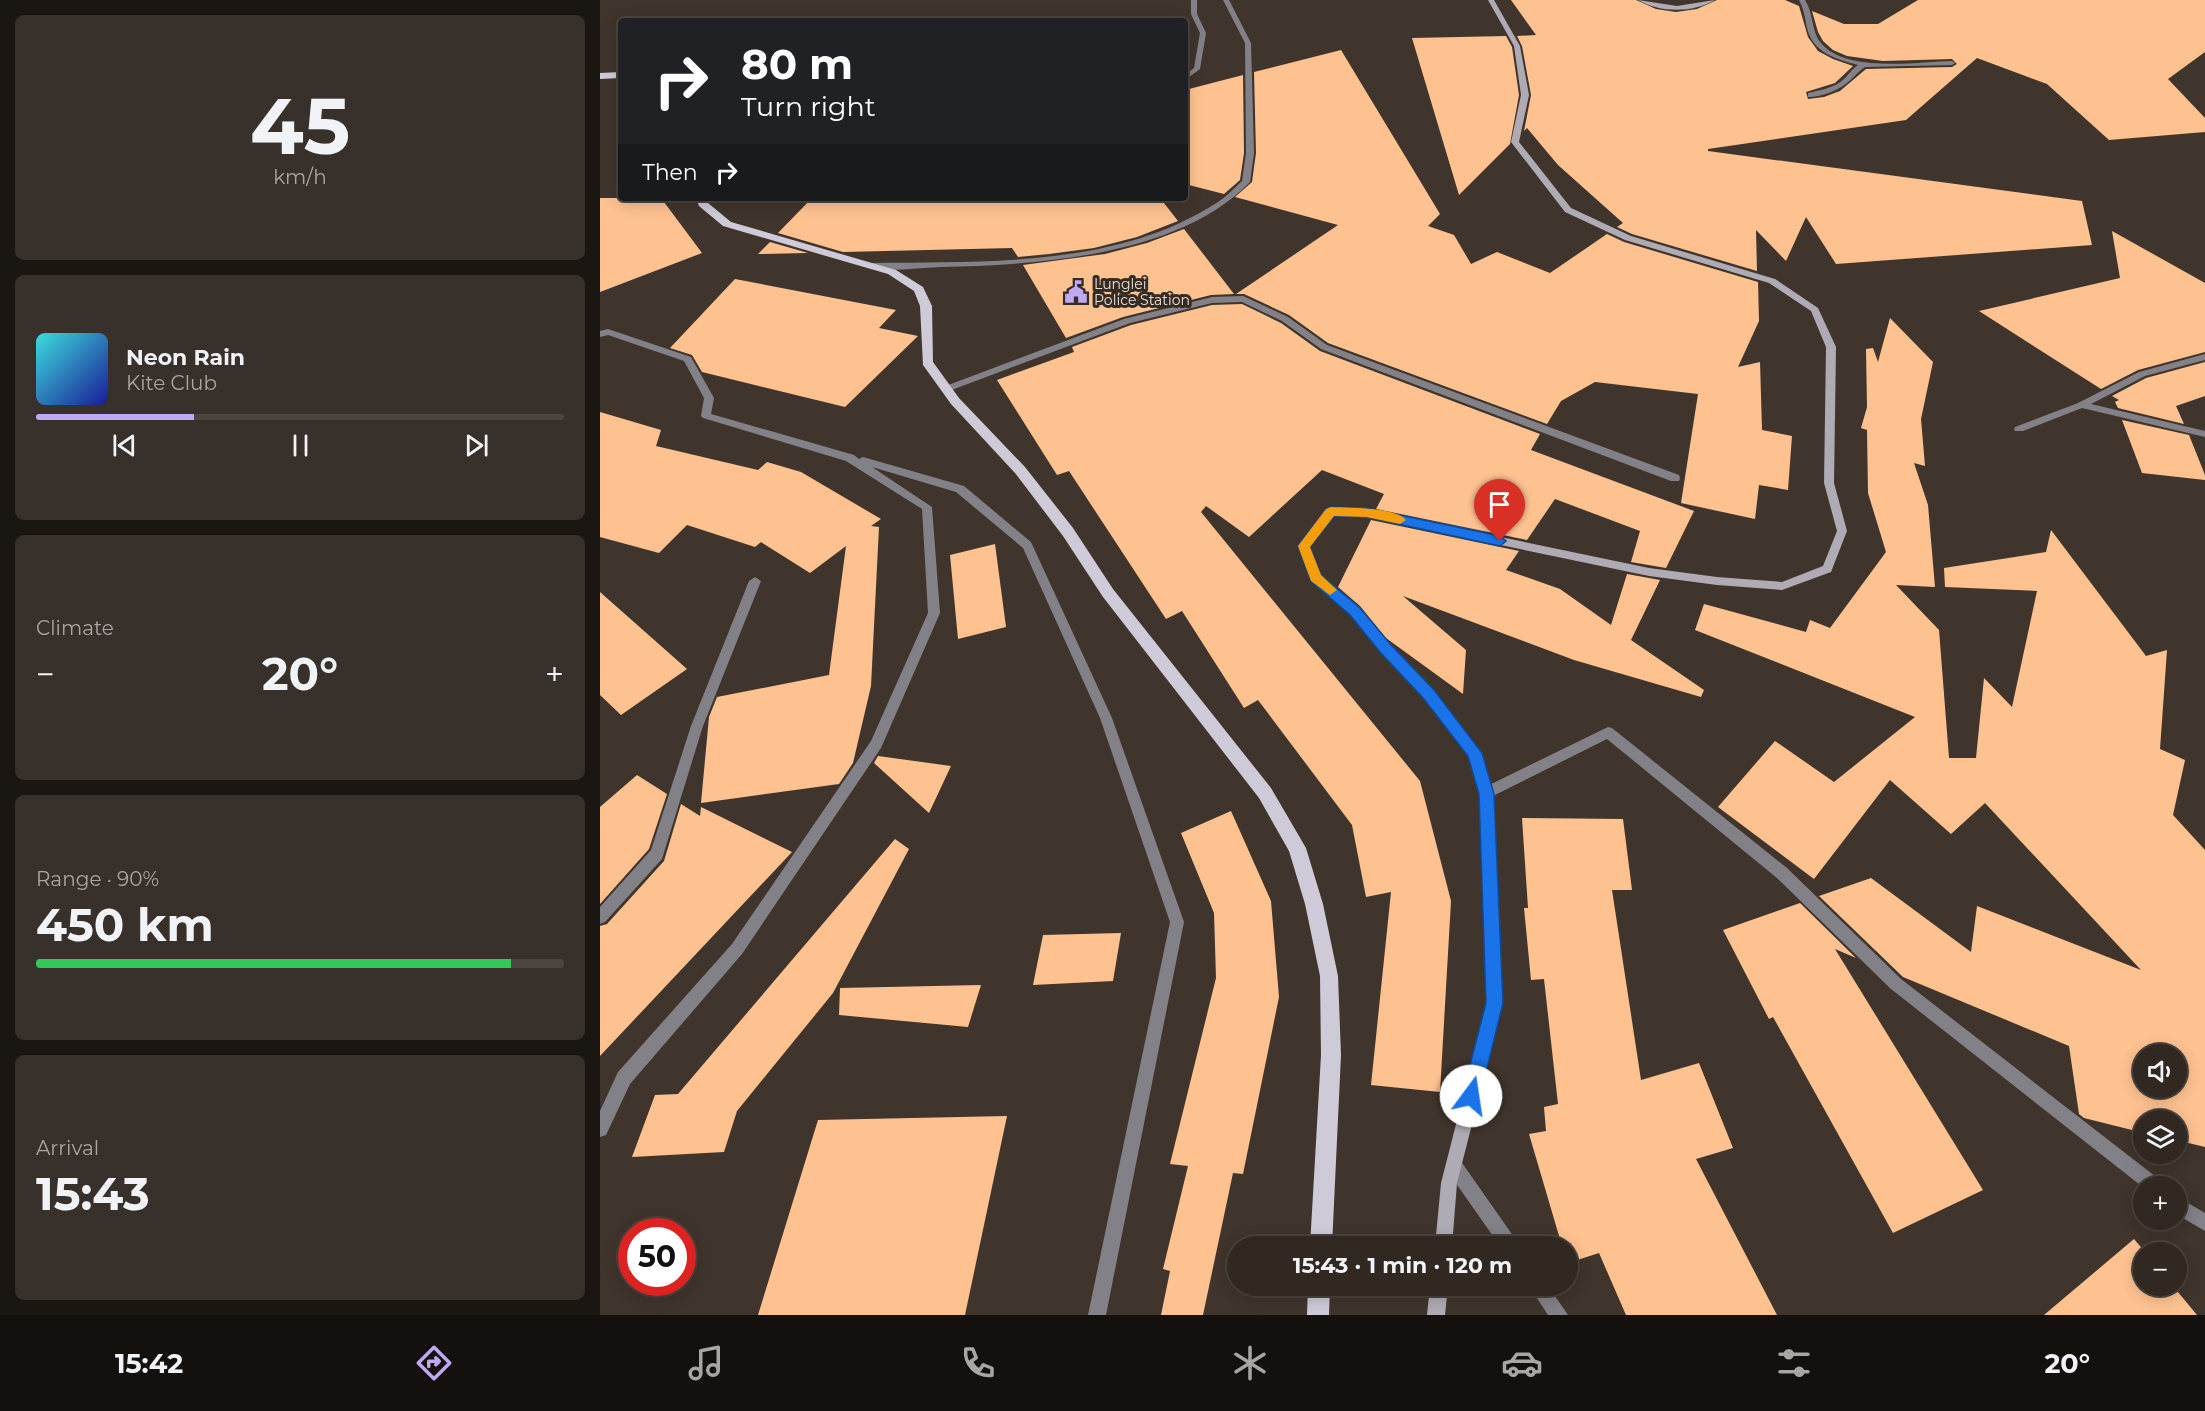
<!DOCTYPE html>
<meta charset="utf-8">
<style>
body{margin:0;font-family:Montserrat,sans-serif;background:#38302a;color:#f1f3f6;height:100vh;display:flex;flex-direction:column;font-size:22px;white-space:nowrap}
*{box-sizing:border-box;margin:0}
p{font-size:20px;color:#a8a6a5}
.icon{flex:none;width:33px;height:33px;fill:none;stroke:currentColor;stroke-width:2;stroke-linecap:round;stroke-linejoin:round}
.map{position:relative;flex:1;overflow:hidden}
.drawer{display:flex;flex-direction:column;gap:15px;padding:15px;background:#1a1612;width:600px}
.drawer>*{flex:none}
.top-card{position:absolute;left:18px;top:18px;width:570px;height:183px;border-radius:6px;box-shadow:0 3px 15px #0003,0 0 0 2px #4b443f;background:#202124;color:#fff;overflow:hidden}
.tools{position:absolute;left:1533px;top:1044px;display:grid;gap:12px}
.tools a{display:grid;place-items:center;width:54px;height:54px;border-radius:50%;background:#302821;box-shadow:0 3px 15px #0003,0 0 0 2px #4b443f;font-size:30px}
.speed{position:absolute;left:18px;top:1218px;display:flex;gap:12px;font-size:30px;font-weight:700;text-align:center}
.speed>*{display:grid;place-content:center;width:78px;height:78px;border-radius:50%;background:#302821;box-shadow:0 3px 15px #0003,0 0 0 2px #4b443f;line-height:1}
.speed .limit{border:9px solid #d22;background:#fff;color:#111}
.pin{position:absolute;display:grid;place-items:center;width:51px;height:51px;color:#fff;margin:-62px -26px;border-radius:50% 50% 50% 0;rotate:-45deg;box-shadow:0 0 6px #0007}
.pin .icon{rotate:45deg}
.me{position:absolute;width:66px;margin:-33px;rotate:14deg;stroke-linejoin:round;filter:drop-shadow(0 0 4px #0008)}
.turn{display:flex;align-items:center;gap:21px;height:126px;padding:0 24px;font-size:27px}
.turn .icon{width:78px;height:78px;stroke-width:2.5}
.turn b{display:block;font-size:42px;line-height:51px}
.then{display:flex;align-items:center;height:57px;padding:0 24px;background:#0003;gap:12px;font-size:22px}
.big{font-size:45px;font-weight:700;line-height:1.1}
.drawer .widget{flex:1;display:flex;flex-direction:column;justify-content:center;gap:9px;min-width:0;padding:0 21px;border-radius:9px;background:#38302a}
.drawer .dial{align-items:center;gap:0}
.dial b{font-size:78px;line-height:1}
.song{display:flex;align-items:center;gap:18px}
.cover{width:72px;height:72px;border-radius:9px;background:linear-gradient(135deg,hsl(180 70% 55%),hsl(240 70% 35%))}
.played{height:6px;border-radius:3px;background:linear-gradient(90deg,#c1a8f3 30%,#4b443f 30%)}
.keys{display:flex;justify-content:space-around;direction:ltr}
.heat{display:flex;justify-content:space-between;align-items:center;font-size:33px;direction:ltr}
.charge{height:9px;border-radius:4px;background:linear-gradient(90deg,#34c759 90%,#4b443f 0)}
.trip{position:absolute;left:627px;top:1236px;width:351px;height:60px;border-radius:30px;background:#302821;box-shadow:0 3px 15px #0003,0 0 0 2px #4b443f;font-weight:700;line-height:60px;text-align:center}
.dock{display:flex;height:96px;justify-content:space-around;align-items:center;background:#13100d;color:#a8a6a5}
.dock .icon{width:42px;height:42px}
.dock .selected{color:#c1a8f3}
.dock b{font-size:27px;color:#f1f3f6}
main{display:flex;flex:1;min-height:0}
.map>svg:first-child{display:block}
.building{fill:#fec291;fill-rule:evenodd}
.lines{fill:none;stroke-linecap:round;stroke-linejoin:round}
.street{fill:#838188;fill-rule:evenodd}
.secondary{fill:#aeabb5;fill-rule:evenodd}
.primary{fill:#cecad8;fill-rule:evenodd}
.route{fill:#1a73e8;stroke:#114b97;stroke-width:1.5}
.slow{fill:#f59e0b}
.labels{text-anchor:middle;stroke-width:6;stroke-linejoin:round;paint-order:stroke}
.far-poi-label{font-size:14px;fill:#e7e0da;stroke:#362b23;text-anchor:start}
</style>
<main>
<section class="drawer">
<div class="widget dial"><b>45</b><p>km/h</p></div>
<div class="widget">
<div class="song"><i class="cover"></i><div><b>Neon Rain</b><p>Kite Club</p></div></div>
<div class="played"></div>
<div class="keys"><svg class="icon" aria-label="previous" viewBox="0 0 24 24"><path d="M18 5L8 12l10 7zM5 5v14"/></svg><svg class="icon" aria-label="pause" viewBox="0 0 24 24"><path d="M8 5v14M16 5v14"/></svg><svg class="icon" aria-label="next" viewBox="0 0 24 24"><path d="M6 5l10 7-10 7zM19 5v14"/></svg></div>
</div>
<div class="widget"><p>Climate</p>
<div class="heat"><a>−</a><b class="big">20°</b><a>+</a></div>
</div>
<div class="widget"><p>Range · 90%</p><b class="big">450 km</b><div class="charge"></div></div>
<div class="widget"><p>Arrival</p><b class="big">15:43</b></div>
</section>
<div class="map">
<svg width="1605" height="1315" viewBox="0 0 1605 1315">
<rect width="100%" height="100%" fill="#40352c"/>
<path class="building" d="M 911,0 L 1036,0 L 1056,9 L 1076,12 L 1097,9 L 1117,0 L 1185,0 L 1199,6 L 1208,37 L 1218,51 L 1233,59 L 1253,66 L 1235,83 L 1206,92 L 1208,99 L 1224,97 L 1240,91 L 1266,69 L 1352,67 L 1357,64 L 1352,59 L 1283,61 L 1247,56 L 1233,50 L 1223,41 L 1218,32 L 1212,11 L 1244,24 L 1278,24 L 1318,0 L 1605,0 L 1605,52 L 1568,79 L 1605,118 L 1605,132 L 1509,140 L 1447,84 L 1377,58 L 1306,120 L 1108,149 L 1108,151 L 1482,201 L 1492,245 L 1236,264 L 1206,217 L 1186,261 L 1156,230 L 1157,271 L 1032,234 L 1017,227 L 1023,223 L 958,165 L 927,128 L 924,131 L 931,95 L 922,46 L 917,36 L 936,35 Z
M 906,36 L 912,47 L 919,95 L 910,144 L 859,195 L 812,38 Z
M 741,50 L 840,214 L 828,226 L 854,235 L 871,264 L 897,252 L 950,273 L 1007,234 L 1024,242 L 1158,282 L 1159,321 L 1138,367 L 1160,362 L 1162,430 L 1192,436 L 1188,490 L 1159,485 L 1155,519 L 1081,503 L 1098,394 L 995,382 L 961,401 L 947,424 L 728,343 L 689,315 L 644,294 L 636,294 L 738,225 L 635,197 L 652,182 L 656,153 L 654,72 Z
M 643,75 L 644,153 L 640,180 L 624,194 L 585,184 L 585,90 Z
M 0,198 L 61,198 L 102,253 L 0,292 Z
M 212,198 L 560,198 L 578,221 L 537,237 L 494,248 L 449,254 L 418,257 L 412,248 L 243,252 L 178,233 Z
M 584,229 L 634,294 L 611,295 L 523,317 L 466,338 L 423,265 L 505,254 L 547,243 Z
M 1512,231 L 1605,283 L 1605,352 L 1538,370 L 1501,389 L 1379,311 L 1520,278 Z
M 170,242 L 208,253 L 158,254 Z
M 135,279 L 296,310 L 279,328 L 318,336 L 245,407 L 102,372 L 92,355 L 70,348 Z
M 642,304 L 681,323 L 720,351 L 940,434 L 931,450 L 1094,511 L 1066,568 L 1031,562 L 1040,531 L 955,499 L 927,540 L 776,509 L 784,494 L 722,470 L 649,537 L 606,506 L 601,512 L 820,781 L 851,901 L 840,1092 L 771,1085 L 791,892 L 766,897 L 752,825 L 658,700 L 644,708 L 582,611 L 566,619 L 469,471 L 457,475 L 397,380 L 474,352 L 472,347 L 531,325 L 612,305 Z
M 1290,318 L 1333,362 L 1321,419 L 1325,466 L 1314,463 L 1328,505 L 1335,587 L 1296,585 L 1339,630 L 1349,758 L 1376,758 L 1384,678 L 1412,707 L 1437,591 L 1345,587 L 1344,568 L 1446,552 L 1451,530 L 1546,656 L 1567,650 L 1560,749 L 1585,760 L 1573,815 L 1605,850 L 1605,1147 L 1576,1140 L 1576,1120 L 1544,1120 L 1544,1133 L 1484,1118 L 1479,1114 L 1469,1046 L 1303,977 L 1219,896 L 1271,878 L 1371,952 L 1377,906 L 1541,970 L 1385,803 L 1351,834 L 1290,780 L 1214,879 L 1118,807 L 1175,741 L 1234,782 L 1315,717 L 1095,630 L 1104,604 L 1206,632 L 1210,620 L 1230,628 L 1286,552 L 1268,493 L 1267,430 L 1261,428 L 1267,407 L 1266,349 L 1273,348 L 1278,362 ZM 1544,1054 L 1576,1054 L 1576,1088 L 1544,1088 Z
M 1605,362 L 1605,396 L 1576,406 L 1584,424 L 1518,408 L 1515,402 L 1519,400 L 1512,396 L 1546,378 Z
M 0,412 L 61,430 L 56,446 L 158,470 L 167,462 L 201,472 L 281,519 L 271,526 L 279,527 L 271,686 L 253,763 L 239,784 L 101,803 L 109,717 L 117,697 L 229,675 L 246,546 L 210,573 L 161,542 L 155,547 L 87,525 L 59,553 L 0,537 Z
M 1522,420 L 1589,435 L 1605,475 L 1605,480 L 1542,473 Z
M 771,520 L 919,551 L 906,570 L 960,589 L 1011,625 L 1027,574 L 1060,580 L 1031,640 L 1104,690 L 1101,697 L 974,660 L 803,596 L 866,650 L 863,694 L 786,638 L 760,606 L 738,587 Z
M 395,544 L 406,627 L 358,639 L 350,555 Z
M 0,592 L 87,669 L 21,715 L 0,695 Z
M 278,756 L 351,766 L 329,813 L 274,763 Z
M 37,775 L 67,794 L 49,849 L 0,904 L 0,807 Z
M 81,804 L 100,816 L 101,807 L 192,852 L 0,1056 L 0,926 L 7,924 L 64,861 Z
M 631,811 L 671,901 L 679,997 L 643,1174 L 633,1173 L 603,1315 L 561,1315 L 570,1271 L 563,1269 L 588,1166 L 570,1164 L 616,978 L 614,913 L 581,833 Z
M 922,818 L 1023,819 L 1032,890 L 1012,890 L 1041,1080 L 1099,1063 L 1133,1148 L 1096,1159 L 1177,1315 L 1026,1315 L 999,1253 L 968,1263 L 968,1246 L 962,1246 L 929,1134 L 946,1131 L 944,1107 L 958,1104 L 944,979 L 931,980 L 924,908 L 928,908 Z
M 295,839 L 309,849 L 233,993 L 137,1111 L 124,1152 L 32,1157 L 55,1095 L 78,1094 Z
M 1200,903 L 1256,958 L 1235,949 L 1383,1190 L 1293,1233 L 1173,1017 L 1169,1019 L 1123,930 Z
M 521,933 L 513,981 L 433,985 L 443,935 Z
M 381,985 L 368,1027 L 239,1015 L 240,988 Z
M 407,1116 L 365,1315 L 158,1315 L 218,1120 Z
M 1534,1239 L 1545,1252 L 1544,1286 L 1573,1286 L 1597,1315 L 1444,1315 Z"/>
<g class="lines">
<path class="street" d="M 591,0 L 597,0 L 597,14 L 606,33 L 600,69 L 585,80 L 585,75 L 594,68 L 600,33 L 591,14 Z
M 623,0 L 629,0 L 651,43 L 654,153 L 650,182 C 579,256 437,265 341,267 C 317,268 291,272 268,268 L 268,264 L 271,263 C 386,261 517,268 618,202 C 627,196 634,188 642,181 L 646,153 L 645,43 Z
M 1199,0 L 1205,0 C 1214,14 1211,31 1221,43 C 1245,73 1318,62 1352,61 L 1355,63 L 1352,65 L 1265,67 C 1257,72 1254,78 1247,83 C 1237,91 1221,97 1208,97 L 1208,93 C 1220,90 1235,88 1244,79 C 1250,73 1251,70 1258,65 C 1236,59 1213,53 1207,28 C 1205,18 1204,9 1199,0 Z
M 643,296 L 688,317 L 727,345 L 1079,475 L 1080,478 L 1079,481 L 1071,481 L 721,349 L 682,321 L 642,302 L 612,303 L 530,323 L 349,391 L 343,391 L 341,389 L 343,387 L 524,319 L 612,297 Z
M 8,329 L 91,357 L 114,398 L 111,414 L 254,455 L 259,459 L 263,457 L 364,486 L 431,542 L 512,718 L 584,922 L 506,1315 L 488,1315 L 570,922 L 500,718 L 423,548 L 356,492 L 272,467 L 332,507 L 340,613 L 281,748 L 142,954 L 30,1084 L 6,1135 L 0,1137 L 0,1111 L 18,1072 L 132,944 L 271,741 L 328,613 L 322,509 L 246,461 L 103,418 L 101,416 L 104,398 L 84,361 L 8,335 L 0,337 L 0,331 Z
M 1605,354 L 1605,360 L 1545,376 L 1491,404 L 1605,431 L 1605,437 L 1482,408 L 1423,431 L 1415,431 L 1414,429 L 1415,427 L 1478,403 L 1539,372 Z
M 155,577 L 161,581 L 103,726 L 62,859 L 5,922 L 0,924 L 0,907 L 51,850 L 91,726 L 149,581 Z
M 1008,727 L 1012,728 L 1187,868 L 1301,979 L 1560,1180 L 1562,1186 L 1544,1186 L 1544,1188 L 1291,989 L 1177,878 L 1007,739 L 891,797 L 886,799 L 881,797 L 879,793 L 881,789 Z
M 854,1158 L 860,1160 L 916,1240 L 918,1246 L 900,1246 L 848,1172 L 846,1166 L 848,1160 Z
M 1576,1196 L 1605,1213 L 1605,1231 L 1576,1214 Z
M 929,1286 L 948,1286 L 968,1315 L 948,1315 Z"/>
<path class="secondary" d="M 888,0 L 894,0 L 920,46 L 929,95 L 919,142 L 971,208 L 1031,236 L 1175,279 L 1218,308 L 1236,347 L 1234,483 L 1247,531 L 1231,572 L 1182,590 L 1117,585 L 1049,576 L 766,517 L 734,516 L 710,547 L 721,576 L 759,608 L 790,646 L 833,690 L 879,749 L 893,793 L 903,1003 L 857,1183 L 852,1246 L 835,1246 L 841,1183 L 887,1003 L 879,793 L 868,755 L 825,698 L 782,652 L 751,614 L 712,581 L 698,546 L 700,543 L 727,509 L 766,509 L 1049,568 L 1117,577 L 1182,582 L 1223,566 L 1237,531 L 1224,483 L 1226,347 L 1211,311 L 1169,283 L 1025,240 L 965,212 L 911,142 L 921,95 L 914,46 Z
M 1038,0 L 1077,6 L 1115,0 C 1093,13 1060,13 1038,0 Z
M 830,1286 L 848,1286 L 845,1315 L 827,1315 Z"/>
<path class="primary" d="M 21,72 L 21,78 L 0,79 L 0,73 Z
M 96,198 L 106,198 L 108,203 L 131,222 L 296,270 L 323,287 L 332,306 L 333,362 L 359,398 L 425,467 L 473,528 L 513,589 L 671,788 L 706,848 L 723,904 L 738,976 L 741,1055 L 732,1246 L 710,1246 L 721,1055 L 720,976 L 705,904 L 689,851 L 659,798 L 503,597 L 463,536 L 415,473 L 351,404 L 323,365 L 320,306 L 314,291 L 288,274 L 123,226 L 99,206 Z
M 708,1286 L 730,1286 L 729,1315 L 707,1315 Z"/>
</g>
<path class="route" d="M 731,507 L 766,508 L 900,536 L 906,541 L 900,546 L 766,517 L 734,516 L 710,547 L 721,575 L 760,608 L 791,645 L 834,690 L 882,753 L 894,794 L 903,1003 L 880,1096 L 878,1103 L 871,1105 L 865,1103 L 862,1096 L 886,1003 L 879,794 L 868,756 L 824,699 L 781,653 L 750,615 L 711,581 L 698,546 L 726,509 Z"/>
<path class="slow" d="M 731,507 C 748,508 796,507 806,520 L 800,524 L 766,517 L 734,516 L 710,547 L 721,575 L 737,590 L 730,595 L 711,581 L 698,546 L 726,509 Z"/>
<defs>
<g id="civic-bare" transform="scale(1.8)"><path d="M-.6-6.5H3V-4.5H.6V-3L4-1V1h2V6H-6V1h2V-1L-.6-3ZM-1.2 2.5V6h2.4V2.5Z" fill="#c1a8f3" stroke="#362b23" stroke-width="2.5" paint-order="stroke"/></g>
</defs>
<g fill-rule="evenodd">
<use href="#civic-bare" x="476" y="292"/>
</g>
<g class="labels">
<g class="far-poi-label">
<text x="494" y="289">Lunglei<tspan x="494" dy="16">Police Station</tspan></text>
</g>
</g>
</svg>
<div class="tools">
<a><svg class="icon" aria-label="sound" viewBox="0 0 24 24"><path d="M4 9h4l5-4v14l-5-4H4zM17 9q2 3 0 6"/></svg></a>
<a><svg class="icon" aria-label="layers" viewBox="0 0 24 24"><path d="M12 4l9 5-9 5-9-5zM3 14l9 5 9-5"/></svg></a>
<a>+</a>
<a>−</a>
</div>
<div class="speed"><div class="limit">50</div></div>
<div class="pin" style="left:900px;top:541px;background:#d93025"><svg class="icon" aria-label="arrive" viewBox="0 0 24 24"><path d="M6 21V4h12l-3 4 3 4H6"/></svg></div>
<svg class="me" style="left:871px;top:1096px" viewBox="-20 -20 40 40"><circle r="19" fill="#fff"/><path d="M0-13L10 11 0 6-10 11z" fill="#1a73e8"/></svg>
<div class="trip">15:43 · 1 min · 120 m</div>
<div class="top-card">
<div class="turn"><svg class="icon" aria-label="right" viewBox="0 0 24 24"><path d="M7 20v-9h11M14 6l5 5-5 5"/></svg><div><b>80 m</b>Turn right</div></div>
<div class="then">Then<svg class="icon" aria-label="right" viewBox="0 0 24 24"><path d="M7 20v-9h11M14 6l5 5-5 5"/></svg></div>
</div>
</div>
</main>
<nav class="dock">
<b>15:42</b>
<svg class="icon selected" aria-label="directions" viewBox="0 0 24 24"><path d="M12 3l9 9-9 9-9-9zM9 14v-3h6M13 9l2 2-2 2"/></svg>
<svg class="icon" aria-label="music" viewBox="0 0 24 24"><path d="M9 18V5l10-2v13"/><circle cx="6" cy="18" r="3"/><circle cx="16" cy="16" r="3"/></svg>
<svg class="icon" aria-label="phone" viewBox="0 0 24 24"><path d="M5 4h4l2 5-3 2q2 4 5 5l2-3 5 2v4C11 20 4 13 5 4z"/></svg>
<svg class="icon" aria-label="climate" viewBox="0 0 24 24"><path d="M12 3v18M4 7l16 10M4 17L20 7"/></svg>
<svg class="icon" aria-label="car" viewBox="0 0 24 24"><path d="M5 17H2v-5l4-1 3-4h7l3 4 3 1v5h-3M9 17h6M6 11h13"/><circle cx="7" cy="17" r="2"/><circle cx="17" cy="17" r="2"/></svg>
<svg class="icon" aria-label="filters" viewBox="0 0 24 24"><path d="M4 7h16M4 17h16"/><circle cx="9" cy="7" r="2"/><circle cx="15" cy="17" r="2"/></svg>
<b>20°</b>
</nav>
